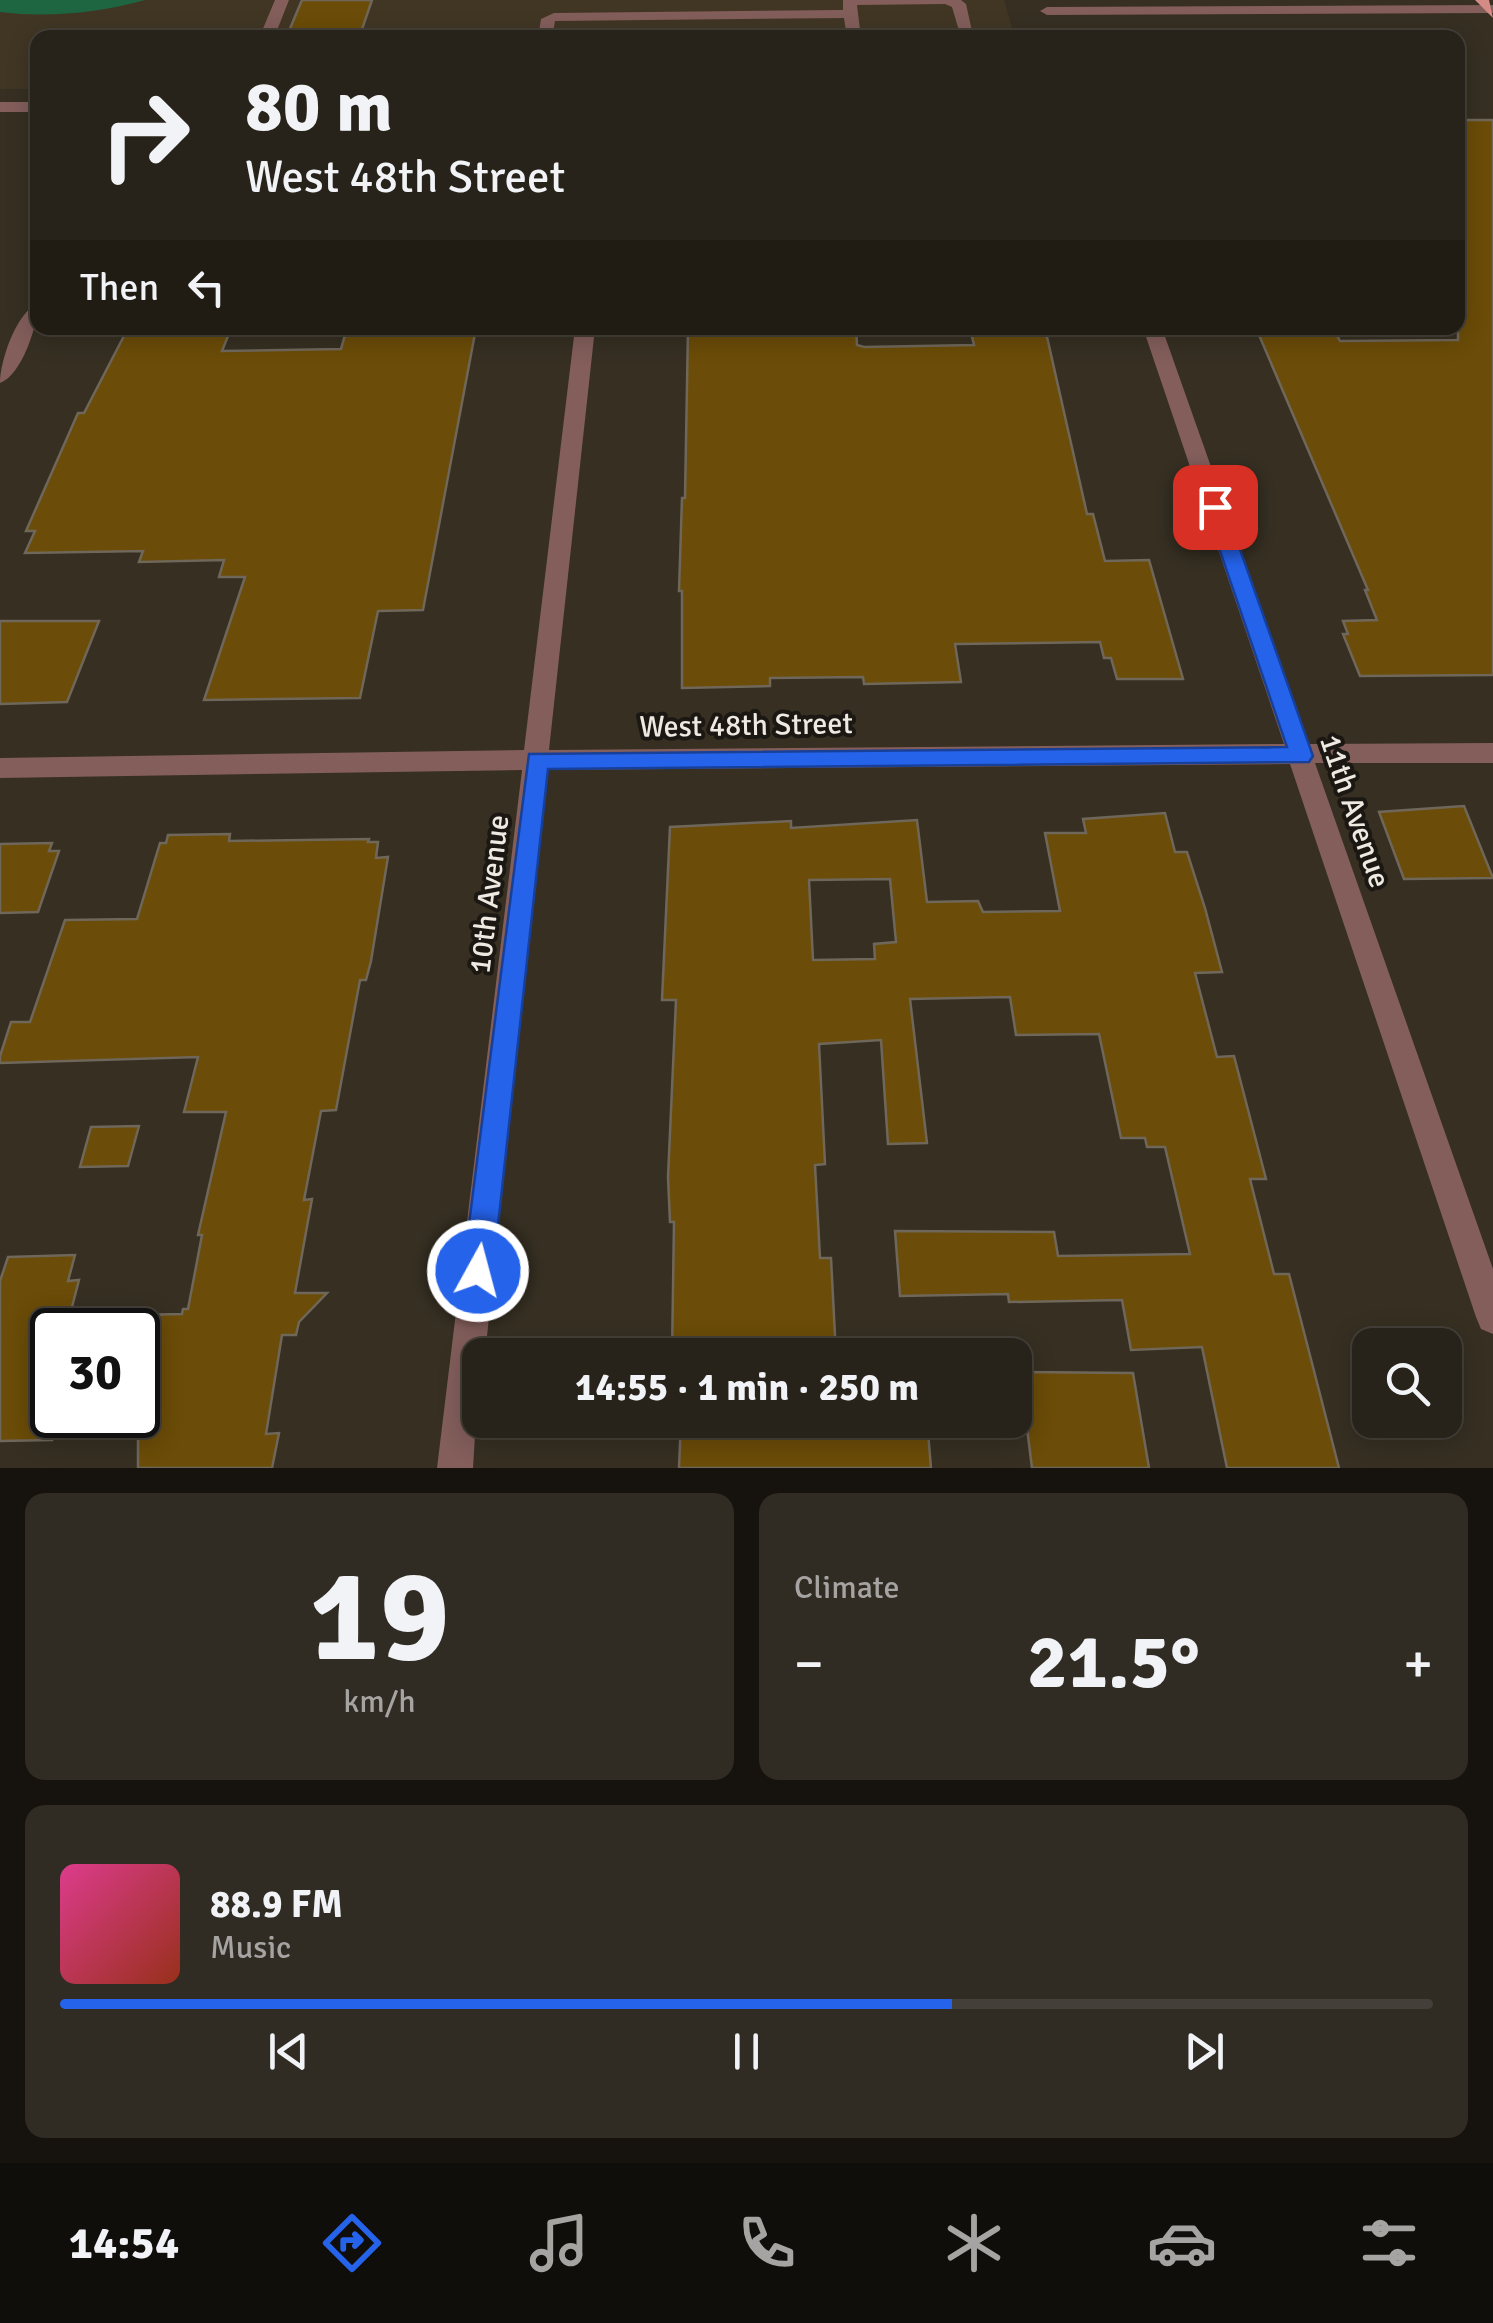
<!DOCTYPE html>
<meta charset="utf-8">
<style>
body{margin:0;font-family:Signika,sans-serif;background:#302b23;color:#f1f3f6;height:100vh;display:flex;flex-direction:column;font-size:38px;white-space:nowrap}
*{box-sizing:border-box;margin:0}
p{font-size:32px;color:#a5a4a2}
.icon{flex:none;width:55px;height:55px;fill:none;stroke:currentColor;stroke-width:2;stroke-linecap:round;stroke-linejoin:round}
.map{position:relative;height:1468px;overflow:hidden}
.panel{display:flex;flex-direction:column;gap:25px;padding:25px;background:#16130e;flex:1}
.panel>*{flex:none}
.guide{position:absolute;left:30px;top:30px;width:1435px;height:305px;border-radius:20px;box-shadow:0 5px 25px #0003,0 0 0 2px #444039;background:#28231a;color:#f1f3f6;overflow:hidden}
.fabs{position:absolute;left:1352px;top:1328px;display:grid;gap:20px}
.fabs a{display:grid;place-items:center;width:110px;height:110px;border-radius:20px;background:#28231a;box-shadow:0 5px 25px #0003,0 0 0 2px #444039;font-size:50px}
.speed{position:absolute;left:30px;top:1308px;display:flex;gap:20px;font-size:50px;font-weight:700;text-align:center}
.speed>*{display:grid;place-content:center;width:130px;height:130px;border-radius:50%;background:#28231a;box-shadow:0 5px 25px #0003,0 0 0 2px #444039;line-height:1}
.speed .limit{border:5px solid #111;border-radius:15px;background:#fff;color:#111}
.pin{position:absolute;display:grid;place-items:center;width:85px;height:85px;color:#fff;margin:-42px;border-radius:20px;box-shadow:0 5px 15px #0006}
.me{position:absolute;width:110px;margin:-55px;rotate:7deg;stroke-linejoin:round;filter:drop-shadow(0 0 8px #0008)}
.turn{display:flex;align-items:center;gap:35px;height:210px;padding:0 50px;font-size:45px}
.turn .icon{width:130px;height:130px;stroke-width:2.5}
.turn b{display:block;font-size:70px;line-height:85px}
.then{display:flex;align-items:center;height:95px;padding:0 50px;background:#0003;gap:20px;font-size:38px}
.big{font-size:75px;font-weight:700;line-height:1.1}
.panel .card{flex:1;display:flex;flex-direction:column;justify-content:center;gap:15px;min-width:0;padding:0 35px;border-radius:20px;background:#302b23}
.panel .dial{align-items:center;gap:0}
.dial b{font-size:130px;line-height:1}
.song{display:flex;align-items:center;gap:30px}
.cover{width:120px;height:120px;border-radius:15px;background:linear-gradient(135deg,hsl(330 70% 55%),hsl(10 70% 35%))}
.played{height:10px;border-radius:5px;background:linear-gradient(90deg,#2563eb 65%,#444039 65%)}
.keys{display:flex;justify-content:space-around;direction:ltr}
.heat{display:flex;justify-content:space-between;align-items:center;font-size:55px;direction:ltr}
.panel .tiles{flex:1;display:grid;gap:25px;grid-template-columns:1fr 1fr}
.card:last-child{grid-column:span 2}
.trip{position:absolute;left:462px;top:1338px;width:570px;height:100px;border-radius:20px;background:#28231a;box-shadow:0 5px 25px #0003,0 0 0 2px #444039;font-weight:700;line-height:100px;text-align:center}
.menu{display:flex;height:160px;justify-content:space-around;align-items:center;background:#100e0a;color:#a5a4a2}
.menu .icon{width:70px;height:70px}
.menu .active{color:#2563eb}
.menu b{font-size:45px;color:#f1f3f6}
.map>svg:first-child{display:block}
.built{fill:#413624}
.green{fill:#1e6641}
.building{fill:#6b4c08;stroke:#6f6759;stroke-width:2.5;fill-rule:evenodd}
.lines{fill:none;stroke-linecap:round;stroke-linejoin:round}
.minor{fill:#835e5b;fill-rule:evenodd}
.major{fill:#d58b85;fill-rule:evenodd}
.route{fill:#2563eb;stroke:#184099;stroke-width:2.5}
.labels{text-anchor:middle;stroke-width:8;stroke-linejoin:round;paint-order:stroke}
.street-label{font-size:30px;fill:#eee9e1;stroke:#1b1712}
</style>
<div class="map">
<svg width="1493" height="1468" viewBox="0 0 1493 1468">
<rect width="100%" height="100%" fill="#362f22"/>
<path class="built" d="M 0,0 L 1004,0 L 1015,37 L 38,38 L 37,89 L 0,89 Z"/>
<path class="green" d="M 0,0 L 145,0 C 98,13 48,18 0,12 Z"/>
<path class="building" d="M 302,0 L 372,0 L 359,38 L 286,38 Z
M 1458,120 L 1493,120 L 1493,675 L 1360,676 L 1343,634 L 1348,634 L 1343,621 L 1377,620 L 1365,590 L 1368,590 L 1256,328 L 1333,328 L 1340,341 L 1458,340 Z
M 146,328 L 230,331 L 222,351 L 341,349 L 347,328 L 476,328 L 423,610 L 378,611 L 360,698 L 204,700 L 245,577 L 219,577 L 224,560 L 139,562 L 143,551 L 25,553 L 35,531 L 26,531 L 78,413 L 84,413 L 125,334 Z
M 688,328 L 856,328 L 857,345 L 864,347 L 974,345 L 970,328 L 1045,328 L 1087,514 L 1093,514 L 1105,561 L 1149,560 L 1183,679 L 1117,679 L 1111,658 L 1104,658 L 1100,642 L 955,644 L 961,682 L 864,684 L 863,677 L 770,678 L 770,686 L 682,688 L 682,591 L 679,591 L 682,498 L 685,498 Z
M 0,621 L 99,621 L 67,702 L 0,704 Z
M 1464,806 L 1493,878 L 1404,879 L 1379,812 Z
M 1165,813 L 1175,852 L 1187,852 L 1205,908 L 1222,972 L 1195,973 L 1217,1057 L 1234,1056 L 1266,1179 L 1250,1179 L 1274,1274 L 1289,1274 L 1339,1468 L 1227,1468 L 1202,1347 L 1131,1350 L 1122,1300 L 1009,1302 L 1008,1294 L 900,1296 L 895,1231 L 1054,1232 L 1058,1256 L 1190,1254 L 1165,1147 L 1147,1147 L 1145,1138 L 1121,1138 L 1099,1034 L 1016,1035 L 1010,997 L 910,999 L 927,1143 L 888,1144 L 881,1040 L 819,1044 L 825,1164 L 815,1165 L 820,1258 L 831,1258 L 836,1355 L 672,1355 L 674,1222 L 670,1222 L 668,1177 L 676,1000 L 662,1000 L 670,827 L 791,821 L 791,828 L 917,820 L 927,902 L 978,901 L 983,912 L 1060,911 L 1045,833 L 1086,833 L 1083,819 ZM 890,879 L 896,942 L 874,944 L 875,959 L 813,960 L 809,880 Z
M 230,834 L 229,841 L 369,839 L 368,842 L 378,842 L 376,858 L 388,857 L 371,961 L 366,980 L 360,980 L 336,1110 L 321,1111 L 304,1200 L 312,1199 L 295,1293 L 327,1293 L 299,1322 L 296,1335 L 282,1335 L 266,1434 L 279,1433 L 272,1468 L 138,1468 L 138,1315 L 182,1314 L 183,1309 L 188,1309 L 202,1235 L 198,1235 L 226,1112 L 184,1112 L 198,1057 L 0,1063 L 0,1056 L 11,1022 L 30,1022 L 65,920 L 137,919 L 160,843 L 166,843 L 168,835 Z
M 52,843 L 49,851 L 59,851 L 38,912 L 0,913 L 0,844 Z
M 139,1126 L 128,1166 L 80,1167 L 91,1127 Z
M 75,1255 L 68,1281 L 79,1280 L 66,1330 L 52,1330 L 52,1440 L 0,1441 L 0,1281 L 8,1257 Z
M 1020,1372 L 1133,1373 L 1149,1468 L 1032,1468 Z
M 681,1420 L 817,1420 L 818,1428 L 892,1426 L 891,1420 L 927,1420 L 931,1468 L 679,1468 Z"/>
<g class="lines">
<path class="minor" d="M 275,0 L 289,0 L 274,38 L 259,38 Z
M 843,0 L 961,0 L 966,4 L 972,31 L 960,34 L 952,7 L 945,4 L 857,5 L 861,38 L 847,38 L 844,18 L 555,21 L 552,38 L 538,38 L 541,19 L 554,13 L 843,10 Z
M 1493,5 L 1493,13 L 1047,15 L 1040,11 L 1047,7 Z
M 0,102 L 38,102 L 38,112 L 0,112 Z
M 38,303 C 38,325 22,375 0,383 C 0,361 16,313 38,303 Z
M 575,328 L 595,328 L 549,750 L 1284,744 L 1143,328 L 1162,328 L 1309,744 L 1493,743 L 1493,763 L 1315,763 L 1493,1269 L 1493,1334 L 1481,1329 L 1476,1317 L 1290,764 L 547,770 L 485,1355 L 480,1355 L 473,1468 L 437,1468 L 522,770 L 0,778 L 0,758 L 524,750 Z"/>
<path class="major" d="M 1475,0 L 1489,0 L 1493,18 Z"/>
</g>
<path class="route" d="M 1215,501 L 1225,507 L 1313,756 L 1309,762 L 548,769 L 493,1271 L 488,1282 L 478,1286 L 467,1282 L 463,1271 L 529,754 L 1287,747 L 1205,507 Z"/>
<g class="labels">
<g class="street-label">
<text transform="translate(746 725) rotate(-1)" y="10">West 48th Street</text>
<text transform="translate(1355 811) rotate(71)" y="10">11th Avenue</text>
<text transform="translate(489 894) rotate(-83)" y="10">10th Avenue</text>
</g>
</g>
</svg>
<div class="fabs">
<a><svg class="icon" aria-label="search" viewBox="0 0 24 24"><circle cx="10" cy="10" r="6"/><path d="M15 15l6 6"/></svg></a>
</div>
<div class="speed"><div class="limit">30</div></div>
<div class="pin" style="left:1215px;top:507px;background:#d93025"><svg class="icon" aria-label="arrive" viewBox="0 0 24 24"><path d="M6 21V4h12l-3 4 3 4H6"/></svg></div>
<svg class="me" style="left:478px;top:1271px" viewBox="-20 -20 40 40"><circle r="17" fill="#2563eb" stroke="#fff" stroke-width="3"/><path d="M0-11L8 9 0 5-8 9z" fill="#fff"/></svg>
<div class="trip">14:55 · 1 min · 250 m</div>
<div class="guide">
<div class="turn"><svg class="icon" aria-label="right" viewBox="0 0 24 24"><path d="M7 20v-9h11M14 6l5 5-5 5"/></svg><div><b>80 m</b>West 48th Street</div></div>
<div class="then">Then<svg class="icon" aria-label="left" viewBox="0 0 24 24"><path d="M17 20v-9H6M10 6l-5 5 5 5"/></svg></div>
</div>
</div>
<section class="panel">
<div class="tiles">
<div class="card dial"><b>19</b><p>km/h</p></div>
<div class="card"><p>Climate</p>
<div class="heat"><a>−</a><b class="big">21.5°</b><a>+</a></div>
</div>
<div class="card">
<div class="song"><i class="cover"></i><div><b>88.9 FM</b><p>Music</p></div></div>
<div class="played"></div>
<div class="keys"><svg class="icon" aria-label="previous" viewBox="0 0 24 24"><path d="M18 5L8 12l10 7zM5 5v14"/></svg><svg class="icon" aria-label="pause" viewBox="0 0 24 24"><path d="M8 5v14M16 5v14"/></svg><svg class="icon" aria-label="next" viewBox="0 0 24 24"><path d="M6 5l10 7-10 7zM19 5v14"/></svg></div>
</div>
</div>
</section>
<nav class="menu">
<b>14:54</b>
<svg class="icon active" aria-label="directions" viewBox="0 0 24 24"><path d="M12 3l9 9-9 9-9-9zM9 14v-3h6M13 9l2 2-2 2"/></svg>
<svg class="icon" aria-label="music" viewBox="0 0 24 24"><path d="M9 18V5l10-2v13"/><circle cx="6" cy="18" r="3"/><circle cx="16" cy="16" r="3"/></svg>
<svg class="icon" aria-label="phone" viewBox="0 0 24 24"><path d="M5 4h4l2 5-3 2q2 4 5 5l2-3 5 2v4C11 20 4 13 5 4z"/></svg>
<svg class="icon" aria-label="climate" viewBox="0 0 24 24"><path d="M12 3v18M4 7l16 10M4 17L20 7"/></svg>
<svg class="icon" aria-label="car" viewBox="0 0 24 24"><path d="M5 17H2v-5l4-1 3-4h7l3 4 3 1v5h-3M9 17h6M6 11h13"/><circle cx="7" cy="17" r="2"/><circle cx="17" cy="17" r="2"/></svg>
<svg class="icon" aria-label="filters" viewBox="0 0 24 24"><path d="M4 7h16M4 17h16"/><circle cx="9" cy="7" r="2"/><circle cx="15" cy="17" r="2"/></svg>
</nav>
